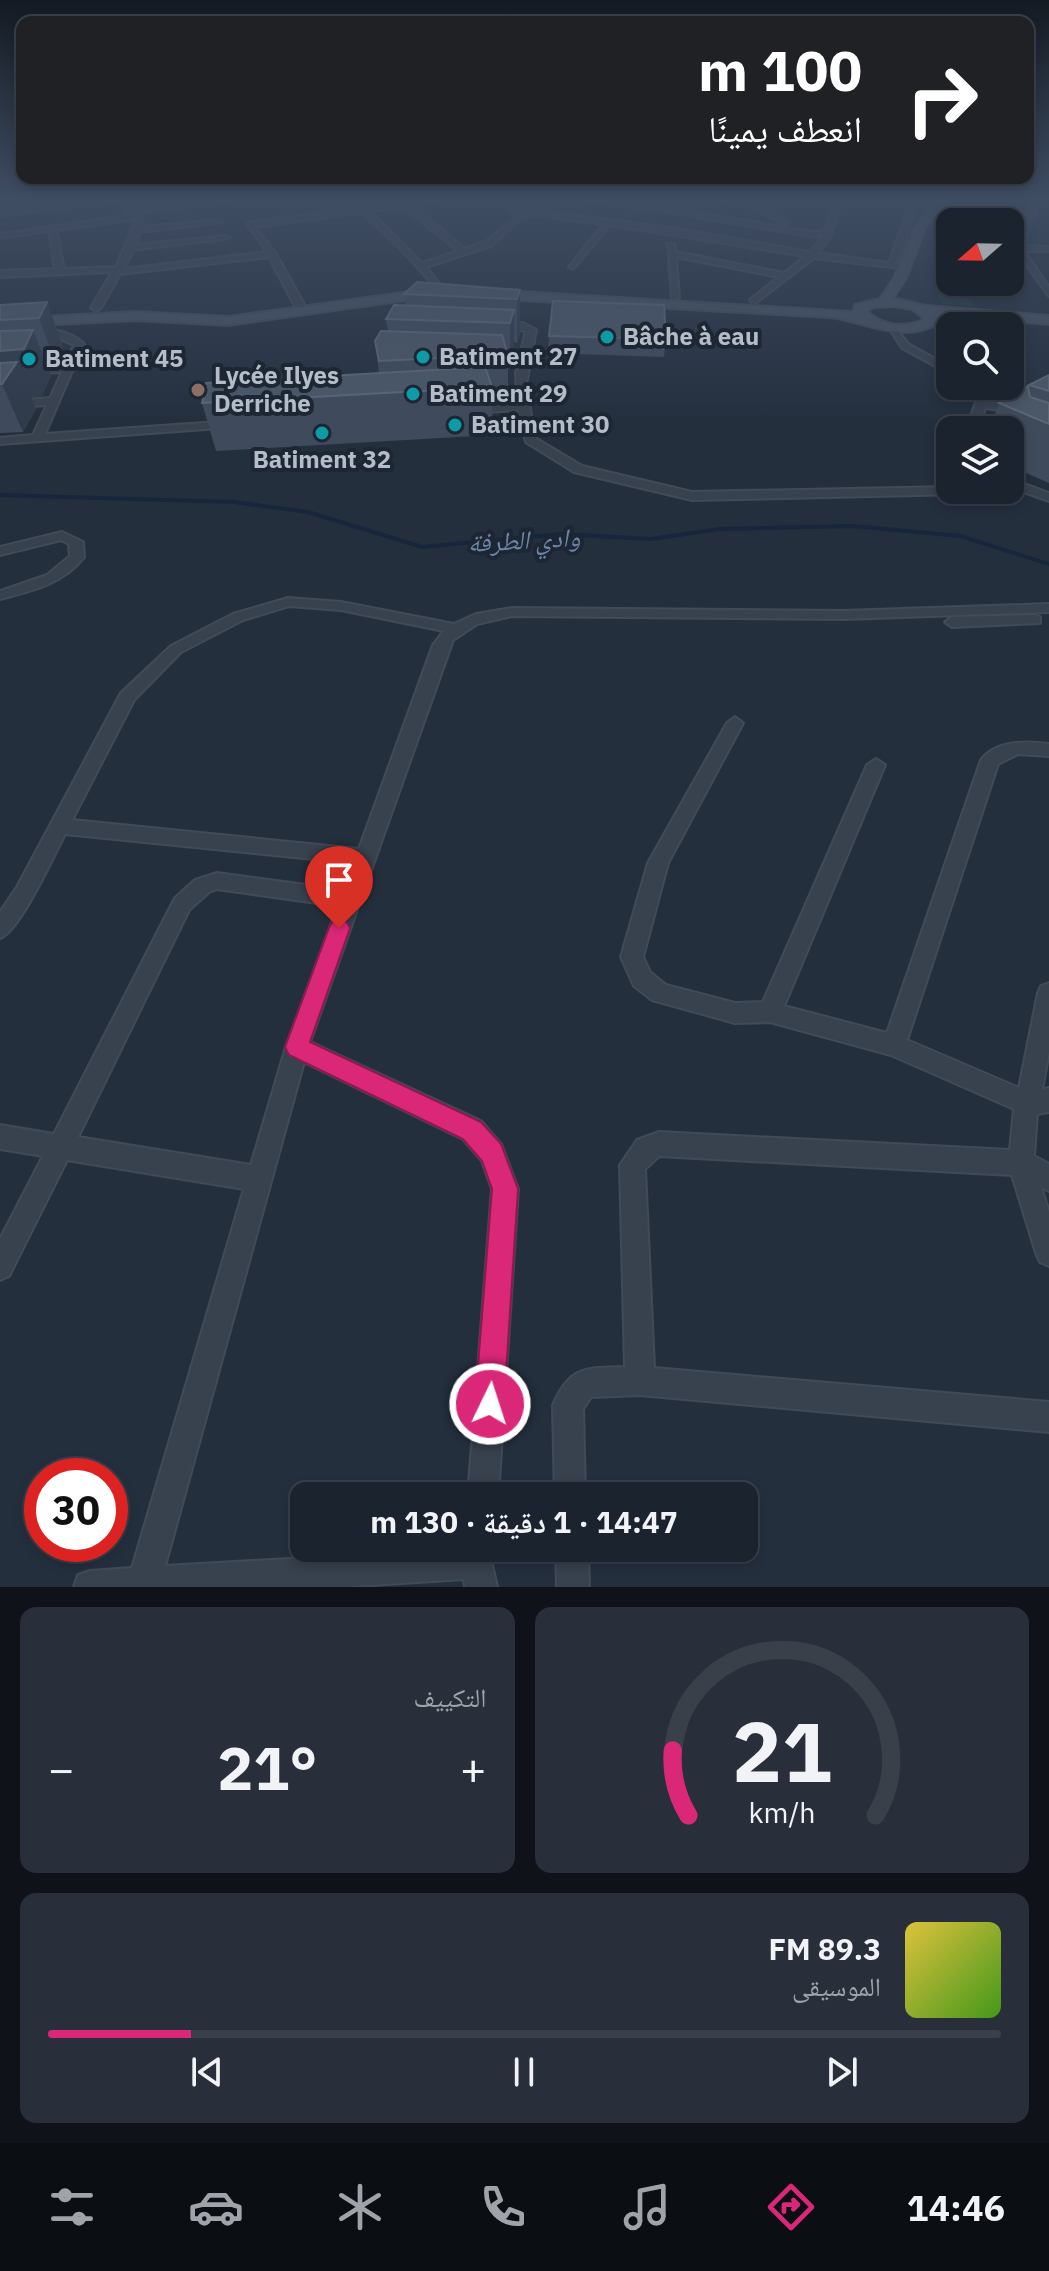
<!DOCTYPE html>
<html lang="ar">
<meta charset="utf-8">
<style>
body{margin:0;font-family:"IBM Plex Sans","Noto Naskh Arabic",sans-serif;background:#282f3a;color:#f1f3f6;direction:rtl;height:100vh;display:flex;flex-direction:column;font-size:30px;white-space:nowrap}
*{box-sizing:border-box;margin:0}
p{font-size:26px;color:#a0a4aa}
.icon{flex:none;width:44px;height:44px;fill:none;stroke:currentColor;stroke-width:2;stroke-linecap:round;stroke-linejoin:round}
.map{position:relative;height:1587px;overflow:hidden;direction:ltr}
.details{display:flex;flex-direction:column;gap:20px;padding:20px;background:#0f1319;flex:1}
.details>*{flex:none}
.guide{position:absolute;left:16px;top:16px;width:1018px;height:168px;border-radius:16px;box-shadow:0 4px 12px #0003,0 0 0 2px #39404a;direction:rtl;background:#202124;color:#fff;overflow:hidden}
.needle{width:52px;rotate:250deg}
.buttons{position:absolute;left:936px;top:208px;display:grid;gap:16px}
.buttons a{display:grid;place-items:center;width:88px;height:88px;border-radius:16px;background:#1b232e;box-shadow:0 4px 12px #0003,0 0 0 2px #39404a;font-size:40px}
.speed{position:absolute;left:24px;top:1458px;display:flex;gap:16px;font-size:40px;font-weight:700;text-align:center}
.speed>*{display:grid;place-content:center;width:104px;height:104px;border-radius:50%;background:#1b232e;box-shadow:0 4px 12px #0003,0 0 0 2px #39404a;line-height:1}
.speed .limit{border:12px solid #d22;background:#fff;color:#111}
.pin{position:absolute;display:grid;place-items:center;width:68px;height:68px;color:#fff;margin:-82px -34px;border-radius:50% 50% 50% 0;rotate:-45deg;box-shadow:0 0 8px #0007}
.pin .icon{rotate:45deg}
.me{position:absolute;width:88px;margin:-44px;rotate:4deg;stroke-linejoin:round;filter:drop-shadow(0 0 6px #0008)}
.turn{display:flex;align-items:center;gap:28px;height:168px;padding:0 40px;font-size:36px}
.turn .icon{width:104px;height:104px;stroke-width:2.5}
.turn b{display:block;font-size:56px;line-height:68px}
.big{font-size:60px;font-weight:700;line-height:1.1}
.details .widget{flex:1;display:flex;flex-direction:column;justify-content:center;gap:12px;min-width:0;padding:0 28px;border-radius:16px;background:#282f3a}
.details .dial{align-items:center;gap:0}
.dial svg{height:208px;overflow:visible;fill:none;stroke:#39404a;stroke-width:7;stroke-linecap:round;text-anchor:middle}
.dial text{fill:#f1f3f6;stroke:none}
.song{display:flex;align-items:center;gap:24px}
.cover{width:96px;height:96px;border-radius:12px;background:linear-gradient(135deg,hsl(50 70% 55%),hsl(100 70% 35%))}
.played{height:8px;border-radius:4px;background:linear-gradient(90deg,#db2777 15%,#39404a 15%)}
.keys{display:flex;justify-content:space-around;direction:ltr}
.heat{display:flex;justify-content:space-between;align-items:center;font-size:44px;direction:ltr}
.details .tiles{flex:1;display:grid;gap:20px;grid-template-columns:1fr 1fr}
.widget:last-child{grid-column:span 2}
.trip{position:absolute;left:290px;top:1482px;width:468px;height:80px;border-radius:16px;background:#1b232e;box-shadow:0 4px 12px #0003,0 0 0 2px #39404a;font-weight:700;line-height:80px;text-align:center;direction:rtl}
.dock{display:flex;height:128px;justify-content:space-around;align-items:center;background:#0b0e12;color:#a0a4aa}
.dock .icon{width:56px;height:56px}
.dock .selected{color:#db2777}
.dock b{font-size:36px;color:#f1f3f6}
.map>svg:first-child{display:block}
.green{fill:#263c3f}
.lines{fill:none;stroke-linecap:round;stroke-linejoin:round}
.stream{stroke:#17263c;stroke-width:4}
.street-casing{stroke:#414a57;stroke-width:4}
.secondary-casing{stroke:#414a57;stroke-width:4}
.street{fill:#38414e;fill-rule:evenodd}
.secondary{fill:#465061;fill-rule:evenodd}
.wall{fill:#3f4b5c}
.shaded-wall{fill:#2f3b4b}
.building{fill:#4b5868;stroke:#5c6777;stroke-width:2}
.route{fill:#db2777;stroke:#8e194d;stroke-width:2}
.culture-dot{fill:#0f9aa8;stroke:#1d2633;stroke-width:3}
.education-dot{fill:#8d6e63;stroke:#1d2633;stroke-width:3}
.labels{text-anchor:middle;stroke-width:8;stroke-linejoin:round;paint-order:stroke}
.far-poi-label{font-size:24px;font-weight:bold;fill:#b4bcc9;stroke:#1d2633;text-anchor:start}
.far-water-label{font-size:26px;font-style:italic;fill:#6d86a8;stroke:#1d2633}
</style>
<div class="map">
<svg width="1049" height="1587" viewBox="0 0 1049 1587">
<rect width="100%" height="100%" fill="#242f3e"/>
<path class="green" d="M 933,281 L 965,283 L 974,306 L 942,304 Z"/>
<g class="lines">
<path class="stream" d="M 0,495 L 234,502 L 308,512 L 422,547 L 561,534 L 651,539 L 719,529 L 853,526 L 960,536 L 1049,564"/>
<g class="street-casing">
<path id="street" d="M 111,198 L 134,198 L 0,216 L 0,212 Z
M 228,198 L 253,198 L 144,212 L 141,227 L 219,220 L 223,222 L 140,232 L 135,245 L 226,236 L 230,238 L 133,250 L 124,269 L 267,252 L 247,223 L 358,208 L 348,198 L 356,198 L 365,207 L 455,198 L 412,205 L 465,249 L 485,242 L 522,213 L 509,212 L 509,208 L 533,210 L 546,198 L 554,198 L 540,211 L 670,228 L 810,252 L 823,236 L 811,236 L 650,209 L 562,198 L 650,205 L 811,232 L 824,231 L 835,198 L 842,198 L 830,238 L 818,253 L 889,263 L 912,198 L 919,198 L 897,264 L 907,265 L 907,269 L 814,258 L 753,305 L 750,300 L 779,277 L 676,257 L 679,298 L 672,300 L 668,244 L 674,244 L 676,252 L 784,273 L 805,256 L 610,225 L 573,269 L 569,267 L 603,224 L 535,215 L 522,218 L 491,246 L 426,267 L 442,287 L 438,290 L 400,248 L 362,212 L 255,227 L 276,254 L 305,306 L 300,309 L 295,306 L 269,257 L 120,274 L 101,308 L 96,311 L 91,308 L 112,272 L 0,277 L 0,271 L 55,269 L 49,231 L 0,238 L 0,234 L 137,214 L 125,214 L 128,210 ZM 404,207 L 458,251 L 422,263 L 370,211 ZM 136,219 L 116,267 L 64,269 L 56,230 Z
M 711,198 L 741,201 L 738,198 L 747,198 L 790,222 L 783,224 L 752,207 Z
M 994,198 L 1001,198 L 993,222 L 985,222 Z
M 1031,203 L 1038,205 L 1023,246 L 1049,247 L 1049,251 L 1024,251 L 1049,287 L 1049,296 L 1014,248 Z
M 493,322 L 523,323 L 536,330 L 526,385 L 535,438 L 582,466 L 692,492 L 950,487 L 950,490 L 968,490 L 962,494 L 692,500 L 574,472 L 526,442 L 518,410 L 470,413 L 465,410 L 470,407 L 517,404 L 516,373 L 526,331 L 493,326 Z
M 888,326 L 894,326 L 908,344 L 950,367 L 950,374 L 902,348 Z
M 0,329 C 27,330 62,323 84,344 L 74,366 L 76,368 L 72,371 L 45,434 L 233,421 L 239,424 L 233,427 L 0,444 L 0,438 L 33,435 L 47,405 L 0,408 L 0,402 L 50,398 L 62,372 L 0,375 L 0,369 L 65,365 L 74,345 L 53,336 L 0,335 Z
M 971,386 L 983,386 L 989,391 L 987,402 L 1049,411 L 1049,417 L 985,408 L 978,430 L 966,430 L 979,394 Z
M 1010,479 L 1049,493 L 1049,501 L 1010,487 Z
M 62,532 L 83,542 L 84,557 C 63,584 32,591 0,599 L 0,591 L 47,575 L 70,556 L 69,544 L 61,540 L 0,555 L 0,547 Z
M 288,598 L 341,602 L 454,624 L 476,614 L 512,608 L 844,611 L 1049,604 L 1049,612 L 844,619 L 512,616 L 477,624 L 453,640 L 310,1042 L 481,1121 L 501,1144 L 518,1189 L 498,1496 L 468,1496 L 492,1189 L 482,1161 L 463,1139 L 304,1062 L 165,1566 L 483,1548 L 489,1551 L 497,1587 L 465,1587 L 464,1579 L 341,1587 L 74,1587 L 78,1575 L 90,1571 L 132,1568 L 244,1189 L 67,1160 L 9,1276 L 0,1280 L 0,1239 L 43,1156 L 0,1149 L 0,1125 L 54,1134 L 175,898 L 195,880 L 217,873 L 343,890 L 353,863 L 65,834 C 54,855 20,931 0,938 L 0,912 L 17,887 L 121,693 L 171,646 L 233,614 ZM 289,606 L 341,610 L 444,631 L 433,645 L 359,849 L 72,820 L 134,700 L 181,652 L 243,620 ZM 217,889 L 338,906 L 286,1047 L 251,1165 L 78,1137 L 189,910 L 209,892 Z
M 1035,615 L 1040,617 L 1040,623 L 952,627 L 945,622 L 952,617 Z
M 735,717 L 743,723 L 668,863 L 643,957 L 650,972 L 666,985 L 735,1003 L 763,1002 L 867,765 L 876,759 L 885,765 L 784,1006 L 887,1033 L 981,760 C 996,740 1027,741 1049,744 L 1049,756 L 1018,754 L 998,764 L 907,1040 L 1019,1088 L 1038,993 L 1041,986 L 1049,983 L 1049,1051 L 1042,1090 L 1049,1088 L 1049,1112 L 1037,1114 L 1034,1156 L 1049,1164 L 1049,1191 L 1041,1187 L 1049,1212 L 1049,1266 L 1040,1262 L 1036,1253 L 1012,1175 L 659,1156 L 645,1169 L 654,1368 L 1049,1402 L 1049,1432 L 640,1395 L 591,1397 L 583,1409 L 585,1496 L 555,1496 L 553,1405 C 570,1365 587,1368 625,1367 L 620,1165 L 637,1140 L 659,1132 L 1010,1150 L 1014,1109 L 891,1055 L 770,1022 L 735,1023 L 652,1000 L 634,986 L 621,957 L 648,863 L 727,723 Z
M 556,1548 L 588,1548 L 589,1587 L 557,1587 Z"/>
</g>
<g class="secondary-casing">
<path id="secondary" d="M 942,198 L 953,198 L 926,226 L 906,278 L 893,298 L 926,306 L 1049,316 L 1049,324 L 939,315 L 937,324 C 901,343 868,323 832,317 L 485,298 L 479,294 L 485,290 L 853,312 L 855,305 L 880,299 L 894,278 L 916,225 ZM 894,306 L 912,309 L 925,319 C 906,329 882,326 866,311 L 874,307 Z
M 438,288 L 444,292 L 442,295 L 228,325 L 136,320 L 0,327 L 0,319 L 136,312 L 228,317 Z"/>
</g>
<use href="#street" class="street"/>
<use href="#secondary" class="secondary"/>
</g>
<path class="wall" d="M 520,290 L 520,334 L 517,343 L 514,342 L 514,355 L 510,369 L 508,369 L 508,398 L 492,399 L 493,435 L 216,451 L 202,403 L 379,373 L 375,341 L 388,331 L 386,319 L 405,305 L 404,294 Z
M 47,302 L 63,347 L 56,363 L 46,363 L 51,376 L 42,396 L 31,397 L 36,409 L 23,432 L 0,433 L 0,305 Z
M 549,336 L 666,339 L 664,357 L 548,353 Z
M 1049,375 L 1049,483 L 1010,466 L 1010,430 L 989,430 L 999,403 L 1028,387 L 1029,385 Z"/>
<path class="shaded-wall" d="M 520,290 L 520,334 L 517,343 L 517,299 Z
M 47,302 L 63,347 L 56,363 L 39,318 Z
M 514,310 L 514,355 L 510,369 L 510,323 Z
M 33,330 L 51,376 L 42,396 L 31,397 L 36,409 L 23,432 L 2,384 L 0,384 L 0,351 Z"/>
<path class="building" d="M 417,282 L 520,290 L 517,299 L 404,294 Z
M 553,301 L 664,305 L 666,339 L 549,336 Z
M 47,302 L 39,318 L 0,320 L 0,305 Z
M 394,305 L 514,310 L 510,323 L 386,319 Z
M 33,330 L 24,349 L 0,351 L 0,331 Z
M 381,331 L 502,335 L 507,352 L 479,353 L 480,356 L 379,361 L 375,341 Z
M 17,362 L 2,384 L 0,384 L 0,363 Z
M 485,367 L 492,387 L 202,403 L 206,383 Z
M 1049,375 L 1049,391 L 1029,385 Z
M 1028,386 L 1030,397 L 1049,403 L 1049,424 L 999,403 Z"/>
<linearGradient id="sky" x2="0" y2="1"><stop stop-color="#141a22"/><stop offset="0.47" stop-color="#3f4d63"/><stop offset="1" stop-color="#3f4d63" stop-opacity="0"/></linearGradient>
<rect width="1049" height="421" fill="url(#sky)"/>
<path class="route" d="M 339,919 L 347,922 L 350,928 L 310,1042 L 481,1122 L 501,1144 L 518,1189 L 504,1404 L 500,1414 L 490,1419 L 479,1414 L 475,1404 L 492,1189 L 482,1161 L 463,1139 L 289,1055 L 285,1047 L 329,928 L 332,922 Z"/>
<g class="culture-dot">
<circle cx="607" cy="337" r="8"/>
<circle cx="423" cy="357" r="8"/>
<circle cx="29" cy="359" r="8"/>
<circle cx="413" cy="394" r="8"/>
<circle cx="455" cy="425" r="8"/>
<circle cx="322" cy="433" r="8"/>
</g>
<circle class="education-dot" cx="198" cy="390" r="8"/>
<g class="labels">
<g class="far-poi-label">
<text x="623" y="345">Bâche à eau</text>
<text x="439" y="365">Batiment 27</text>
<text x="45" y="367">Batiment 45</text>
<text x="214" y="384">Lycée Ilyes<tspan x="214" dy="28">Derriche</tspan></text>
<text x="429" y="402">Batiment 29</text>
<text x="471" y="433">Batiment 30</text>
<text x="322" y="468" text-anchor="middle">Batiment 32</text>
</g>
<g class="far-water-label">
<text transform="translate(524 540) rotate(-3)" y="9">وادي الطرفة</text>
</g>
</g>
</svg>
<div class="buttons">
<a><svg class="needle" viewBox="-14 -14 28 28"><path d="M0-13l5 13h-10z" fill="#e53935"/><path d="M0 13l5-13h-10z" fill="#a0a4aa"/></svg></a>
<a><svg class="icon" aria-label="search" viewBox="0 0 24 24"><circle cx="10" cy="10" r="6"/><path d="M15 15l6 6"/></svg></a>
<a><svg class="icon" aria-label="layers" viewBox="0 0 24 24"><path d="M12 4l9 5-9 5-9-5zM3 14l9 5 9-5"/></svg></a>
</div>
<div class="speed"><div class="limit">30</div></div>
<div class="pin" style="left:339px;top:928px;background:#d93025"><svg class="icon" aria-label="arrive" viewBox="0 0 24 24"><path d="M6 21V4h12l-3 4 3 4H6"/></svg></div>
<svg class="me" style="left:490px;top:1404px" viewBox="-20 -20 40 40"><circle r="17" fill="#db2777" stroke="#fff" stroke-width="3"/><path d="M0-11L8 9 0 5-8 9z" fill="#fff"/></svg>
<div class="trip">14:47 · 1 دقيقة · 130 m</div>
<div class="guide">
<div class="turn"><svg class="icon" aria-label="right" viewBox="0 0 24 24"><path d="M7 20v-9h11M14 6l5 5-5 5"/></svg><div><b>100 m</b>انعطف يمينًا</div></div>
</div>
</div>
<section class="details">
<div class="tiles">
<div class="widget dial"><svg viewBox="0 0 100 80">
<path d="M14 69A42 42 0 1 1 86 69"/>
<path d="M14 69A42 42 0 0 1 8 44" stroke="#db2777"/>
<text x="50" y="56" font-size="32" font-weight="700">21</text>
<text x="50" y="72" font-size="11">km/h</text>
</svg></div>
<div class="widget"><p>التكييف</p>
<div class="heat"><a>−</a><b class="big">21°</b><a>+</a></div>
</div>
<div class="widget">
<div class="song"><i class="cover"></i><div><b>89.3 FM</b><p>الموسيقى</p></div></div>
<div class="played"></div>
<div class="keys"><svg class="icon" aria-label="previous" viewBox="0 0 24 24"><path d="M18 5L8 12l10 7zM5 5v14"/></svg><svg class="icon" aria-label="pause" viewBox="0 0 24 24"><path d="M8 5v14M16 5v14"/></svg><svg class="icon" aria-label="next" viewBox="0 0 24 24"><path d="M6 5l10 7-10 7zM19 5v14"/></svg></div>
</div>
</div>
</section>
<nav class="dock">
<b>14:46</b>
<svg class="icon selected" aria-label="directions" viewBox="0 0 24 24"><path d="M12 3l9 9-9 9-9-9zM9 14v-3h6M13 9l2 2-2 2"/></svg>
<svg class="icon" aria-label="music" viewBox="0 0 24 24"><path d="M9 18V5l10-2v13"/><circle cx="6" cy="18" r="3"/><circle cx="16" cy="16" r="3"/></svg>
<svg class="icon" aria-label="phone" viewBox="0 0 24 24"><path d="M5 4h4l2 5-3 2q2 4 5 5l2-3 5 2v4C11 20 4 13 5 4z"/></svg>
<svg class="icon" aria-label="climate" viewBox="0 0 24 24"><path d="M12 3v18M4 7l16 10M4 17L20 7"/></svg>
<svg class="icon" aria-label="car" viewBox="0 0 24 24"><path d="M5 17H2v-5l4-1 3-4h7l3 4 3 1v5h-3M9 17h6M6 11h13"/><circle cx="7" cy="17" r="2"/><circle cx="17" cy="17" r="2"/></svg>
<svg class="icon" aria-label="filters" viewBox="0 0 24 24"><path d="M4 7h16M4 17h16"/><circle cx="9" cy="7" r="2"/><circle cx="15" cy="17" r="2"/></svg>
</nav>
